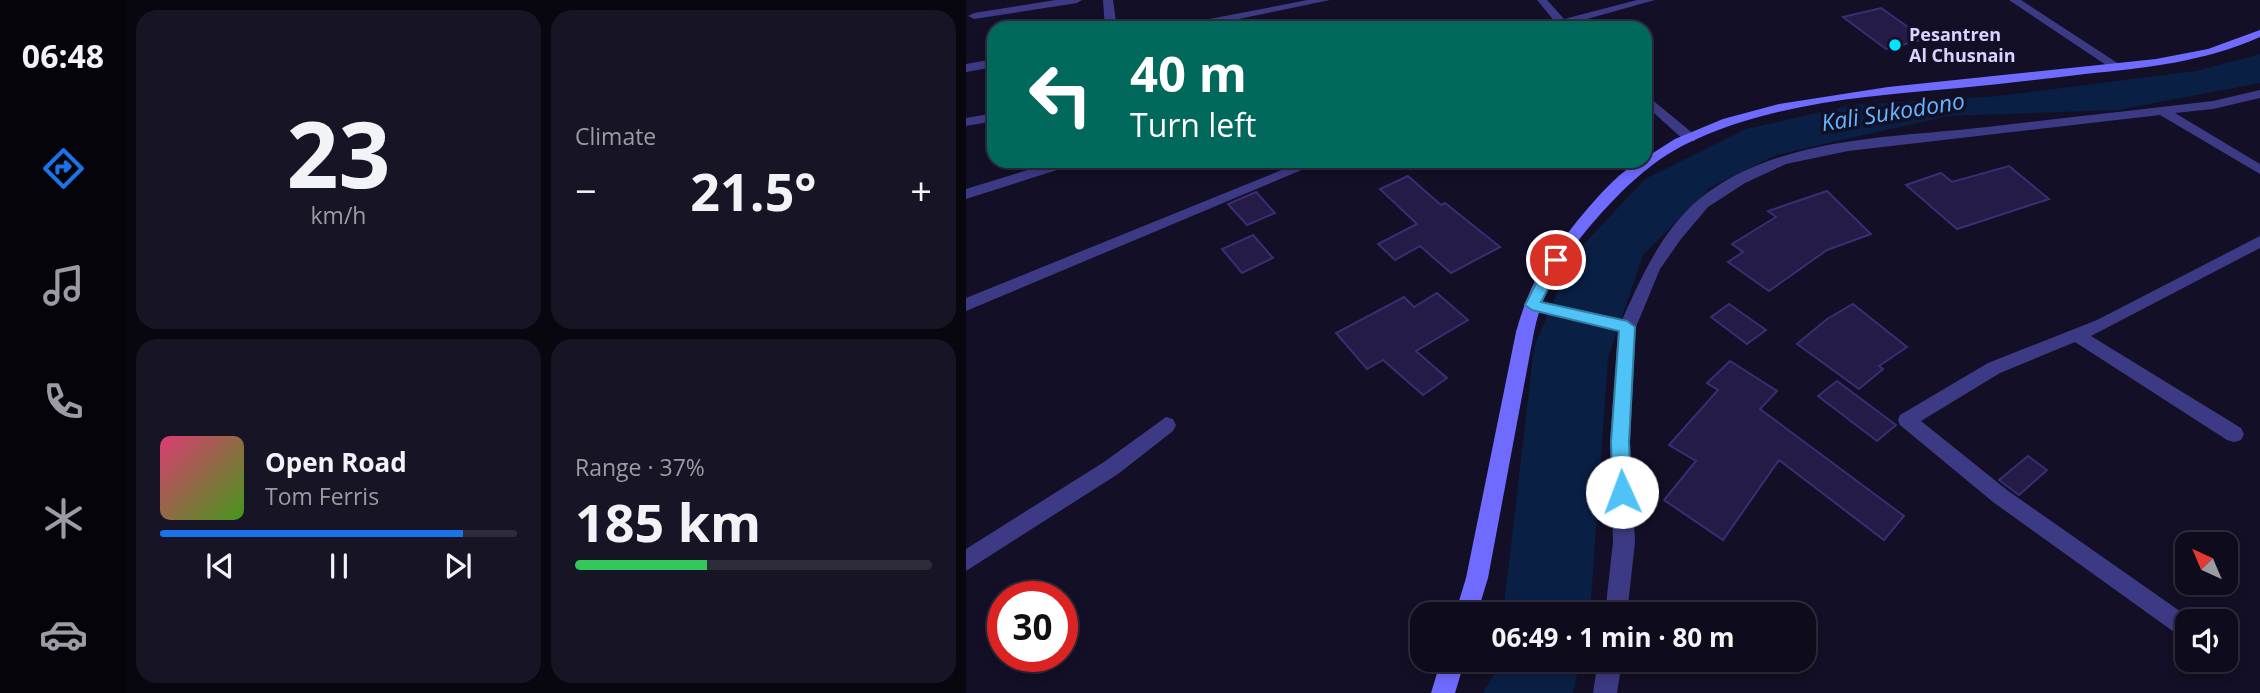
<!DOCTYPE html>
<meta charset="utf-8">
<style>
body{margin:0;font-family:"Open Sans",sans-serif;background:#171425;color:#f1f3f6;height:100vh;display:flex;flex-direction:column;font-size:26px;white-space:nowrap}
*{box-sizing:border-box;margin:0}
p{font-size:23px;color:#9b9ba3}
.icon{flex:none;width:38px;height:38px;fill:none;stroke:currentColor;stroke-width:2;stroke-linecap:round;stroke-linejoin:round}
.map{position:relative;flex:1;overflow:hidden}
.details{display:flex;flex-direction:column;gap:10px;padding:10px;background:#08060f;width:840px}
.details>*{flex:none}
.top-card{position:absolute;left:21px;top:21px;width:665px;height:147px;border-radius:21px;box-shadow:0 4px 10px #0003,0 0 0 2px #2e2b3b;background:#00695c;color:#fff;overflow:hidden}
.needle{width:46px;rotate:316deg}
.fabs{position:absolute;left:1209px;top:532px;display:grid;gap:14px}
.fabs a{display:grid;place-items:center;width:63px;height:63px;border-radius:14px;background:#0e0b1c;box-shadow:0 4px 10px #0003,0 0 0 2px #2e2b3b;font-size:35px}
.speed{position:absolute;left:21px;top:581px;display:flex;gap:14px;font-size:35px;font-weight:700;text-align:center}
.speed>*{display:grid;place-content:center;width:91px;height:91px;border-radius:50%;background:#0e0b1c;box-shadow:0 4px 10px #0003,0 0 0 2px #2e2b3b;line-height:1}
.speed .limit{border:10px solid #d22;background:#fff;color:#111}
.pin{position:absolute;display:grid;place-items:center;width:60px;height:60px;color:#fff;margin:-30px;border:4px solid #fff;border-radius:50%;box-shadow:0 2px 7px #0007}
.me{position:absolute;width:77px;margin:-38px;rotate:358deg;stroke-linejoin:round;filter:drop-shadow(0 0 5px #0008)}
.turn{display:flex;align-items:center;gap:24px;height:147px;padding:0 28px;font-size:32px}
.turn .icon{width:91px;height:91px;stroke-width:2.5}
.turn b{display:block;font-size:49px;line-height:60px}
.big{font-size:52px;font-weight:700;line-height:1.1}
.details .card{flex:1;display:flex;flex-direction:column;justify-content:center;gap:10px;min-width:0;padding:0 24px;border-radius:21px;background:#171425}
.details .dial{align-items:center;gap:0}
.dial b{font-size:91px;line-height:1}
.song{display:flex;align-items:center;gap:21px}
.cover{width:84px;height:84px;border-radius:10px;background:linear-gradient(135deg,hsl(340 70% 55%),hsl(100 70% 35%))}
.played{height:7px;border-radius:4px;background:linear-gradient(90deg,#1a73e8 85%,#2e2b3b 85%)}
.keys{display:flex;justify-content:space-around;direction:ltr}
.heat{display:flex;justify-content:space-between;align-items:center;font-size:38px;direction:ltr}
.charge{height:10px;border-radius:5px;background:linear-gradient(90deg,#34c759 37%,#2e2b3b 0)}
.details .tiles{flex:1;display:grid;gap:10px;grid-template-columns:repeat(2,1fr)}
.trip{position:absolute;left:444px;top:602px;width:406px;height:70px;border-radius:21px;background:#0e0b1c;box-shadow:0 4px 10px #0003,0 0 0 2px #2e2b3b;font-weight:700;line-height:70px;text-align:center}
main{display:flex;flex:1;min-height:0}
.tabs{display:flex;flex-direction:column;width:126px;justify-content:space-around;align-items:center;background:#06040b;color:#9b9ba3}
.tabs .icon{width:49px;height:49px}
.tabs .on{color:#1a73e8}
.tabs b{font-size:32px;color:#f1f3f6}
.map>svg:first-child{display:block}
.water{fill:#0a1f44}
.building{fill:#241b47;stroke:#3b2d73;stroke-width:2}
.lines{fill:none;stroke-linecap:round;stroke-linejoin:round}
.street{fill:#3d3a85;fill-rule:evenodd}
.secondary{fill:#6f6bff;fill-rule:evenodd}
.route{fill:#4fc3f7;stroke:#337fa1;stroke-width:2}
.poi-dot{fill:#00e5ff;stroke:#130f26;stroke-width:2.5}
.labels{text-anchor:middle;stroke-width:7;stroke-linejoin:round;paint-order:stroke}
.far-poi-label{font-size:18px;font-weight:bold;fill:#d9d4ff;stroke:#130f26;text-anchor:start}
.water-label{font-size:23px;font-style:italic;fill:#62b6ff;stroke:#130f26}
</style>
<main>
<nav class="tabs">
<b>06:48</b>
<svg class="icon on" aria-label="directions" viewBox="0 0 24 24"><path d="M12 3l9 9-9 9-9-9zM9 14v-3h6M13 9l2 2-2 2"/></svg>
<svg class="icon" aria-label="music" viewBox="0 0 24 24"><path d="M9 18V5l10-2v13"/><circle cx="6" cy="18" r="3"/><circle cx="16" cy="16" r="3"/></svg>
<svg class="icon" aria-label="phone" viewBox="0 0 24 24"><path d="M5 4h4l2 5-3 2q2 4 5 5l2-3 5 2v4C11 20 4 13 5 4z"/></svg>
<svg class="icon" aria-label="climate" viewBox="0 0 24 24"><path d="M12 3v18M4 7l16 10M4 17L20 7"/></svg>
<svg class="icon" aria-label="car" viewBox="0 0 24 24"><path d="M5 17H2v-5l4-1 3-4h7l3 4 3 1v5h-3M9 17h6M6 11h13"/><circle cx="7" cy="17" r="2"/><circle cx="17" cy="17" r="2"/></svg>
</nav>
<section class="details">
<div class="tiles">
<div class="card dial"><b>23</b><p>km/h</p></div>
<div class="card"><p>Climate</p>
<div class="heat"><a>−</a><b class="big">21.5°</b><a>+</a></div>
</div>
<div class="card">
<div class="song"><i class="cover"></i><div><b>Open Road</b><p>Tom Ferris</p></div></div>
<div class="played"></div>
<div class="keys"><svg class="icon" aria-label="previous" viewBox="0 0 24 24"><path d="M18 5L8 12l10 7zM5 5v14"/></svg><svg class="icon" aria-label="pause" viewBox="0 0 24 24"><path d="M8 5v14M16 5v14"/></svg><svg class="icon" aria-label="next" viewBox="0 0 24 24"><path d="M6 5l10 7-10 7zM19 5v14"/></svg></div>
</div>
<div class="card"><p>Range · 37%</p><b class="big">185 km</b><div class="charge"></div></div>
</div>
</section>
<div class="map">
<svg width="1294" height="693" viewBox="0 0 1294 693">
<rect width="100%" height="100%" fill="#130f26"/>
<path class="water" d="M 1294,54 L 1294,83 L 1152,110 L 982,116 L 810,155 L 745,187 L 677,255 L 642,358 L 624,614 L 537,614 L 568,347 L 606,257 L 679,179 L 780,129 L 886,105 L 1033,96 L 1230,71 Z
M 532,660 L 614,660 L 607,693 L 517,693 L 531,669 Z"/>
<path class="building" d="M 915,8 L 959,39 L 920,49 L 877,17 Z
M 1043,166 L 1083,199 L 991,229 L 940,185 L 975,173 L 986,182 Z
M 442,176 L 475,205 L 479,203 L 534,247 L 485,273 L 454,246 L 429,260 L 412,244 L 451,224 L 414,189 Z
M 861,191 L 905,234 L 861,250 L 803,291 L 762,262 L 777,252 L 766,244 L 810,217 L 802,211 Z
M 290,192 L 309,213 L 281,225 L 262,204 Z
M 287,235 L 307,258 L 276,273 L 256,249 Z
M 471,293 L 502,320 L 450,351 L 481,378 L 457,395 L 417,360 L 401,369 L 370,333 L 438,297 L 448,307 Z
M 763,304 L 800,330 L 781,344 L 745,317 Z
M 887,304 L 941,347 L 913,366 L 917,369 L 893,389 L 831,344 L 861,319 Z
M 764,361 L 811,391 L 794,409 L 938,516 L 918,540 L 813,460 L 757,540 L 698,500 L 730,461 L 703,445 L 752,390 L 741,383 Z
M 871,381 L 930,425 L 911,441 L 852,396 Z
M 1062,456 L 1081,470 L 1053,495 L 1033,480 Z"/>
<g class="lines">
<path class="street" d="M 90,0 L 116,0 L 111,3 L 8,19 L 2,16 L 8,13 Z
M 137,0 L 147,0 L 151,28 L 139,28 Z
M 342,0 L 364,0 L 230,28 L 206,28 L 212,25 Z
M 571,0 L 581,0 L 598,19 L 671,0 L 689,0 L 603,24 L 606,28 L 594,28 Z
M 1043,0 L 1055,0 L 1156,66 L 1146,69 Z
M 28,59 L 28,67 L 0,72 L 0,64 Z
M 1294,90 L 1294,98 L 1247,109 L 1209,113 L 1294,164 L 1294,174 L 1194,115 L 882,151 L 820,164 L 779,183 L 742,207 L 715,239 L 694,269 L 670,327 L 664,442 L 669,542 L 661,614 L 639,614 L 647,542 L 644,442 L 652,331 L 560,309 L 558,305 L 560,301 L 566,299 L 656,320 C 675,277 696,231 732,200 C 810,136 926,138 1021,127 C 1096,118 1172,110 1247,101 Z
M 679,94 L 729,135 L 729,141 L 719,141 L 679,105 Z
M 28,113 L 28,121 L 0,126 L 0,118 Z
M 91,161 L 112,161 L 110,164 L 0,199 L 0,189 Z
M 338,161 L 357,161 L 0,311 L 0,298 Z
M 1294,236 L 1294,248 L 1125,336 L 1275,428 L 1278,434 L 1275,440 L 1268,442 L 1261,440 L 1109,342 L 1034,373 L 955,421 L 1041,490 L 1228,621 L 1222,621 L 1222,642 L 1027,502 L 934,425 L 932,420 L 934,415 L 1022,363 L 1131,320 Z
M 200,417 L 207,419 L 210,425 L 207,431 L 152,474 L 0,571 L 0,549 L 138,462 Z
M 632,660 L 656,660 L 651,693 L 627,693 Z"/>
<path class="secondary" d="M 1294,30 L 1294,37 C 1238,62 1179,68 1119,74 C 1077,79 1035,84 993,88 C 901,96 804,103 720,144 C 684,162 657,189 631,218 C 601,252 577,287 568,332 L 522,578 L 511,614 L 489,614 L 500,578 L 550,332 C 555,314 561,297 569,281 C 583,255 652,162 679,161 L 679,158 L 709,139 L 757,119 L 813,104 L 922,87 L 1190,59 L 1242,49 Z
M 475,660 L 499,660 L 489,693 L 465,693 Z"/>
</g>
<path class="route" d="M 590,255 L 597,260 L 575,302 L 661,321 L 669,327 L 663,442 L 665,492 L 663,498 L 656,500 L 650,498 L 647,492 L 645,442 L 653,331 L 566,310 L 559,305 L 584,256 Z"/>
<circle class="poi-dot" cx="929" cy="45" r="7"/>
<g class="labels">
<g class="far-poi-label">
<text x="943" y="41">Pesantren<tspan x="943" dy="21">Al Chusnain</tspan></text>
</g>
<g class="water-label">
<text transform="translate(927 112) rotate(-9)" y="8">Kali Sukodono</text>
</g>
</g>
</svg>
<div class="fabs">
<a><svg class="needle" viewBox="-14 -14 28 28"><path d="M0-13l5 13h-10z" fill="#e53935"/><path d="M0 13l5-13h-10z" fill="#9b9ba3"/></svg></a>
<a><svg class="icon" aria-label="sound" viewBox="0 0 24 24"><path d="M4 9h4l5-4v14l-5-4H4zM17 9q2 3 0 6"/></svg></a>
</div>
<div class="speed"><div class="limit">30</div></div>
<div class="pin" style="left:590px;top:260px;background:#d93025"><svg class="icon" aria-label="arrive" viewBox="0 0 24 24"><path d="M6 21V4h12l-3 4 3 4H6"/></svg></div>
<svg class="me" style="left:656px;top:492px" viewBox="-20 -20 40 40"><circle r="19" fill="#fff"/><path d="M0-13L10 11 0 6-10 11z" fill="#4fc3f7"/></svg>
<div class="trip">06:49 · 1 min · 80 m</div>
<div class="top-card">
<div class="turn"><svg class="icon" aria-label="left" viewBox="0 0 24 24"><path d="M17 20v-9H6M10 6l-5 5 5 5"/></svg><div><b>40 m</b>Turn left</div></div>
</div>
</div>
</main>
